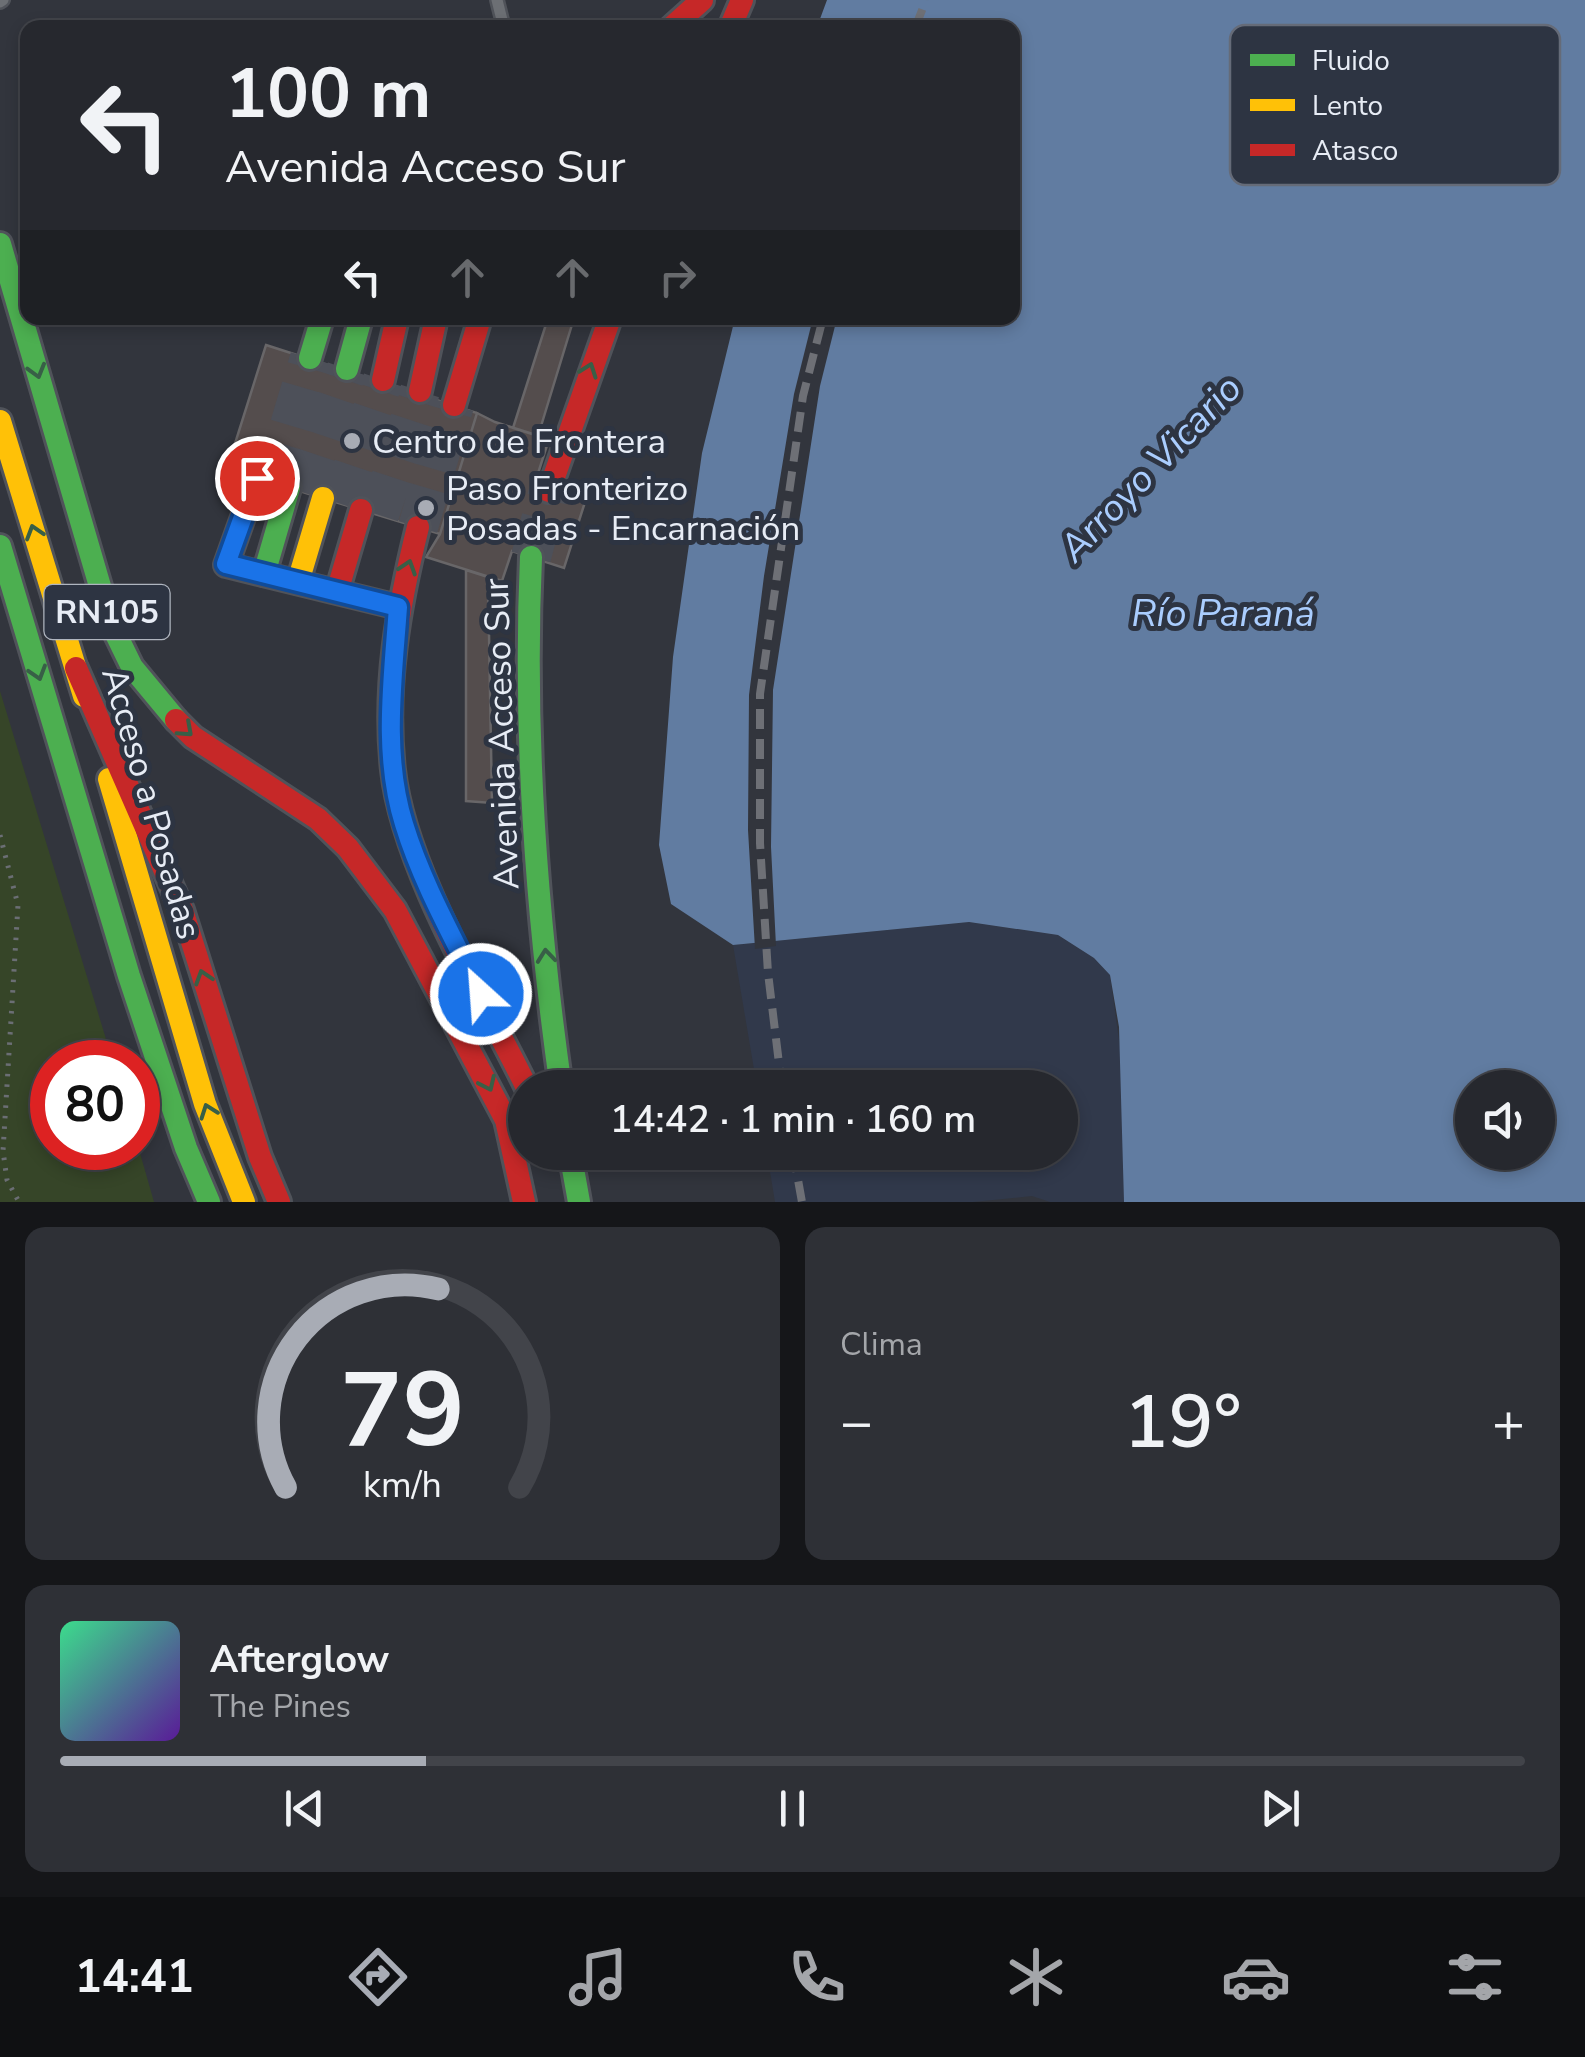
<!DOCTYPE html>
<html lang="es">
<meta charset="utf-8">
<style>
body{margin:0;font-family:"Nunito Sans",sans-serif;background:#2e3036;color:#f1f3f6;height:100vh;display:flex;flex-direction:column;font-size:38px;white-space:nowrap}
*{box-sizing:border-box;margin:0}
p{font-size:32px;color:#a4a6aa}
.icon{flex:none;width:55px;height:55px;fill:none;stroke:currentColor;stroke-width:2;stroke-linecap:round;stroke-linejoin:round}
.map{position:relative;height:1202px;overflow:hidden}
.drawer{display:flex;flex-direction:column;gap:25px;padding:25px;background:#151619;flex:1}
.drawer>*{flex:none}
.banner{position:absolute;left:20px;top:20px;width:1000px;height:305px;border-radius:20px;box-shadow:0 5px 15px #0003,0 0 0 2px #42444a;background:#26282e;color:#f1f3f6;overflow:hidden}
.controls{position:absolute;left:1455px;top:1070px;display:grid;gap:20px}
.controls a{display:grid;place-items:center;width:100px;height:100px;border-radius:50%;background:#26282e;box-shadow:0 5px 15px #0003,0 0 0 2px #42444a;font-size:50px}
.speed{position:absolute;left:30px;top:1040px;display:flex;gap:20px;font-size:50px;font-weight:700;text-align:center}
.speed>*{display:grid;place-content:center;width:130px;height:130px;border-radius:50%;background:#26282e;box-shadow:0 5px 15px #0003,0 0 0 2px #42444a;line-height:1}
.speed .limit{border:15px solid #d22;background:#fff;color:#111}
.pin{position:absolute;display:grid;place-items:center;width:85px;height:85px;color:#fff;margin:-42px;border:5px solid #fff;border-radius:50%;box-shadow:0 2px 10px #0007}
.me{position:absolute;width:110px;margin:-55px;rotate:334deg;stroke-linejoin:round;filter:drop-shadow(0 0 8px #0008)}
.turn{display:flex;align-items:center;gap:35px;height:210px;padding:0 40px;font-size:45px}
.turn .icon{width:130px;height:130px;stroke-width:2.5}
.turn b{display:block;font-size:70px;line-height:85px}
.lanes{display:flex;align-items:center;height:95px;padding:0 40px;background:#0003;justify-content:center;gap:50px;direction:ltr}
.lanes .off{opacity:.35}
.big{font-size:75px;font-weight:600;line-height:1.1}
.drawer .tile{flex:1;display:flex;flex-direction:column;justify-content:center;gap:15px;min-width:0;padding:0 35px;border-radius:20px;background:#2e3036}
.drawer .dial{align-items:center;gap:0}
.dial svg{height:260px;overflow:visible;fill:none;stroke:#42444a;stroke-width:7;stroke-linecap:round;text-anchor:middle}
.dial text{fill:#f1f3f6;stroke:none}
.song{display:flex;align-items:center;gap:30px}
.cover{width:120px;height:120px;border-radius:15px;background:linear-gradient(135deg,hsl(150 70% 55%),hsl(270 70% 35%))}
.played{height:10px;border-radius:5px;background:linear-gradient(90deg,#a8acb5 25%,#42444a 25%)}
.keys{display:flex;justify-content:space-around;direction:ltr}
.heat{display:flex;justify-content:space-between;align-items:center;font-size:55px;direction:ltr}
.drawer .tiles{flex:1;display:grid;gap:25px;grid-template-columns:1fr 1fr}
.tile:last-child{grid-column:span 2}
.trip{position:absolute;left:508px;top:1070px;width:570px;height:100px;border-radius:50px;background:#26282e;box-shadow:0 5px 15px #0003,0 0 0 2px #42444a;font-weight:600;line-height:100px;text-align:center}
.tabs{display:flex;height:160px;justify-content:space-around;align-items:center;background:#0f1012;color:#a4a6aa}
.tabs .icon{width:70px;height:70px}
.tabs .active{color:#a8acb5}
.tabs b{font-size:45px;color:#f1f3f6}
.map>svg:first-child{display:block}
.built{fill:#31394b}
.green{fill:#364528}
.water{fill:#617ca1;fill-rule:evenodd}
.pier{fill:#32353d}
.building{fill:#544d4d;stroke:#686668;stroke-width:2.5}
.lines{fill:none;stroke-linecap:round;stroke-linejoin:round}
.highway-tunnel{stroke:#4d5059;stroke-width:40;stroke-dasharray:40 20;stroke-linecap:butt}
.lane-casing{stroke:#50535a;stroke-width:16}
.fast-casing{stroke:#50535a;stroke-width:28}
.slow-casing{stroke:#50535a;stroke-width:28}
.jam-casing{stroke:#50535a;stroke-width:28}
.path{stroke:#6b6e74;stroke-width:5;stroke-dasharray:2.5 8;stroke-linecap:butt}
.lane{stroke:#6c6f74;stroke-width:11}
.fast{stroke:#4caf50;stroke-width:22}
.slow{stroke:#ffc107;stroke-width:22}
.jam{stroke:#c62828;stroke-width:22}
.rail{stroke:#6e7076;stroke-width:8;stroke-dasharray:20 10;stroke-linecap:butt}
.oneway{stroke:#385f47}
.route-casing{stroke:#114b97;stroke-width:25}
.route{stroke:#1a73e8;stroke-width:18}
.poi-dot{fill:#a8acb5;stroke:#2d3442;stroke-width:4}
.labels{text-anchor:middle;stroke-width:10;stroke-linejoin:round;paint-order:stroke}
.shield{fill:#2d3442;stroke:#afb5bf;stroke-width:2.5}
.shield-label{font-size:32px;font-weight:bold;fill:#e7ecf5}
.poi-label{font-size:35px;fill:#e7ecf5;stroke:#2d3442;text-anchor:start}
.street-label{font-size:35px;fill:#e7ecf5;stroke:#2d3442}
.water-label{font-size:38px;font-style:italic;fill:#aacdfe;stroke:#2d3442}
.key{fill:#2d3442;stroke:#656b78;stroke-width:2.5}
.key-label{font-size:28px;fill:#e7ecf5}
</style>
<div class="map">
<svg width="1585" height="1202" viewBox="0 0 1585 1202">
<rect width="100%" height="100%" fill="#32353d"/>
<path class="built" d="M 969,922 L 1058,935 L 1094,958 L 1110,975 L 1122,1062 L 1124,1202 L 1050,1202 L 1032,1196 L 973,1202 L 775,1202 L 767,1153 L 1060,1152 L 1060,1088 L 757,1087 L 733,945 Z"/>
<path class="green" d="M 0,691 L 113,1062 L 52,1062 L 52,1148 L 138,1146 L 154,1202 L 0,1202 Z"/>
<path class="water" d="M 827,0 L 1585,0 L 1585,1202 L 1124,1202 L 1119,1027 L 1110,975 L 1094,958 L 1058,935 L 969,922 L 733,945 L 671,904 L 659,845 L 673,657 L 702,453 L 735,318 L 1012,318 L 1012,28 L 817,27 ZM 1472,1088 L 1538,1088 L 1538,1152 L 1472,1152 Z"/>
<path class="pier" d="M 813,318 L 837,318 L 820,386 L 773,690 L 771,847 L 776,946 L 755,949 L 748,830 L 749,695 L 764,576 L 794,394 Z"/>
<path class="building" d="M 548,318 L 574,318 L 538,436 L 513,428 Z
M 266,345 L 477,413 L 440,534 L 227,469 Z
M 477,413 L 495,422 L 549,439 L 534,486 L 585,502 L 564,568 L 512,551 L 502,581 L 426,557 L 440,534 Z
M 466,570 L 488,577 L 492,803 L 466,801 Z"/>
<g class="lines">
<path class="highway-tunnel" d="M 273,483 L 310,358
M 305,493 L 347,369
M 341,504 L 383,380
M 379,515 L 420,391
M 418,527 L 454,405
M 531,557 L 549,491"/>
<g class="lane-casing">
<path id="lane" d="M 497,0 L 504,28
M 0,2 L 3,0"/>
</g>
<g class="fast-casing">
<path id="fast" d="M 0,244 L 111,624 L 132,667 L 176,720
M 310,358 L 322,318
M 347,369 L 361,318
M 0,546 L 129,976 L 186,1148 L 209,1202
M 531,557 C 523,736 536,911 561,1088
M 264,574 L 289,488
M 570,1152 L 579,1202"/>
</g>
<g class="slow-casing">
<path id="slow" d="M 0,421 L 84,696
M 298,582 L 323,498
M 109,779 L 205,1104 L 244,1202"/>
</g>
<g class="jam-casing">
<path id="jam" d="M 671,28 L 702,0
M 730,28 L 742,0
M 383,380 L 397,318
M 420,391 L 436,318
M 454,405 L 480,318
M 257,478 L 226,565 L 398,607
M 549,491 L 610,318
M 418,527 C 398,607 384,687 393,770 C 403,866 484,1000 527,1088
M 337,592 L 361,510
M 76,668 L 182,910 L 260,1157 L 279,1202
M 176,720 L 193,737 L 318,819 L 348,848 L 395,910 L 506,1120 L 524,1202"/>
</g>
<path class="path" d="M 0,835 L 18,905 L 3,1151 L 7,1180 L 19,1202"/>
<use href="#lane" class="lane"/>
<use href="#fast" class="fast"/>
<use href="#slow" class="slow"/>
<use href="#jam" class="jam"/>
<path class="rail" d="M 915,28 L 926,0
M 782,1088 L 768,973 L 760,843 L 760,694 L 803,396 L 823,318
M 793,1152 L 802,1202"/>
</g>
<defs><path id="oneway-chevron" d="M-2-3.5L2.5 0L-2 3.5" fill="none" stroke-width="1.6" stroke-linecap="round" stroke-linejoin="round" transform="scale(2.5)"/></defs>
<g class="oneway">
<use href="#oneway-chevron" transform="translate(589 370) rotate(-70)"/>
<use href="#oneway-chevron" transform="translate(37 371) rotate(74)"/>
<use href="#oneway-chevron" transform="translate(34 532) rotate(-107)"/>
<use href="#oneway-chevron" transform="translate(408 567) rotate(-72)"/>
<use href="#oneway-chevron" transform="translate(38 673) rotate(73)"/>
<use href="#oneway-chevron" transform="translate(186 730) rotate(42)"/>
<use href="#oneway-chevron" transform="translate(546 956) rotate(-96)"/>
<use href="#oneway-chevron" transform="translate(203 977) rotate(-108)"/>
<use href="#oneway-chevron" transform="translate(488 1084) rotate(65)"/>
<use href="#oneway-chevron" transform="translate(208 1111) rotate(-110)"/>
</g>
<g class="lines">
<g class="route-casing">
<path id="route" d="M 257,478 L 226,564 L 398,607 C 393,678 382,754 404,824 C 422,883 454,939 481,994"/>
</g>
<use href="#route" class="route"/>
</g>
<g class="poi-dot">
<circle cx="352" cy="441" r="10"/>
<circle cx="426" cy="508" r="10"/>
</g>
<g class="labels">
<rect class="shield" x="44.5" y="585" width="125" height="54" rx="8"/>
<g class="shield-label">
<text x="107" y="623">RN105</text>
</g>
<g class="poi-label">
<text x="372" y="453">Centro de Frontera</text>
<text x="446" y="500">Paso Fronterizo<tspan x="446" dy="40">Posadas - Encarnación</tspan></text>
</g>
<g class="street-label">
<text transform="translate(501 734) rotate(-92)" y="12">Avenida Acceso Sur</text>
<text transform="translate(152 803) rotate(74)" y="12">Acceso a Posadas</text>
</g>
<g class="water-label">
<text transform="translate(1150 468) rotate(-46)" y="13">Arroyo Vicario</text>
<text x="1223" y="626">Río Paraná</text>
</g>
</g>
<rect x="1230" y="25" width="330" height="160" rx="15" class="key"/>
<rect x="1250" y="54" width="45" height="12" fill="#4caf50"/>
<rect x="1250" y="99" width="45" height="12" fill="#ffc107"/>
<rect x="1250" y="144" width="45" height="12" fill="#c62828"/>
<g class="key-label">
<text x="1312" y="70">Fluido</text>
<text x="1312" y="115">Lento</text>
<text x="1312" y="160">Atasco</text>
</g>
</svg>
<div class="controls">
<a><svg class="icon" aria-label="sound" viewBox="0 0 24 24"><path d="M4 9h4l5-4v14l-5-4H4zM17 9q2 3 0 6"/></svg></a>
</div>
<div class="speed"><div class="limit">80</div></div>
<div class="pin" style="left:257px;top:478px;background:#d93025"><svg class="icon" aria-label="arrive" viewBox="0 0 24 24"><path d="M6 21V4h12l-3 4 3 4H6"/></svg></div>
<svg class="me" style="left:481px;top:994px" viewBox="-20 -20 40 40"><circle r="17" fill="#1a73e8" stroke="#fff" stroke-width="3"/><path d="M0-11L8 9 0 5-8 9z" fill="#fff"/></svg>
<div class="trip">14:42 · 1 min · 160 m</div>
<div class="banner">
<div class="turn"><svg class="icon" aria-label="left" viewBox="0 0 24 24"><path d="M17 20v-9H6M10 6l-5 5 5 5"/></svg><div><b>100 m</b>Avenida Acceso Sur</div></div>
<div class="lanes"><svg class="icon" aria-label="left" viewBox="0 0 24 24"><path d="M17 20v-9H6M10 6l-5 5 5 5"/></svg><svg class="icon off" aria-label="ahead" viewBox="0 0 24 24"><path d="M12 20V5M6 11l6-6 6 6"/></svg><svg class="icon off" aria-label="ahead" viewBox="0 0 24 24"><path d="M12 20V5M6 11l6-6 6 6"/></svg><svg class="icon off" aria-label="right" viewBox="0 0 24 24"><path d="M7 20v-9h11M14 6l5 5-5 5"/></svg></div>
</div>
</div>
<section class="drawer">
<div class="tiles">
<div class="tile dial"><svg viewBox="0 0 100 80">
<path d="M14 69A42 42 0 1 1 86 69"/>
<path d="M14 69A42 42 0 0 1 61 8" stroke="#a8acb5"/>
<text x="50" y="56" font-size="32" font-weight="700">79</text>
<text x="50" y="72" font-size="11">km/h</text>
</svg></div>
<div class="tile"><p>Clima</p>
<div class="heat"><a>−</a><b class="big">19°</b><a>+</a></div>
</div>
<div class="tile">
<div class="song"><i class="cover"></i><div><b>Afterglow</b><p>The Pines</p></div></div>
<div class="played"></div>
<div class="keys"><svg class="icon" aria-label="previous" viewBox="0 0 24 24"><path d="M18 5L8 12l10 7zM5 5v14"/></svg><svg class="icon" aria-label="pause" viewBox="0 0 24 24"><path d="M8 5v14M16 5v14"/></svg><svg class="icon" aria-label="next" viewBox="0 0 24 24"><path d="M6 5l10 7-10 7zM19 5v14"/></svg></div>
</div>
</div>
</section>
<nav class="tabs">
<b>14:41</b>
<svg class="icon active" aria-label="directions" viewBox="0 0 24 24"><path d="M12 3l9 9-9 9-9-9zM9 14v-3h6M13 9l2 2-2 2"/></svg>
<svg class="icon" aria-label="music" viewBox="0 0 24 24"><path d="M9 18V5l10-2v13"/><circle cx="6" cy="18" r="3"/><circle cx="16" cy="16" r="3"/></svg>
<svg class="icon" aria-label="phone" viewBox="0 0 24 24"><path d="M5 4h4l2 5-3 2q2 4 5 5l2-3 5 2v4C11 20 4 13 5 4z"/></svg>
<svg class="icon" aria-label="climate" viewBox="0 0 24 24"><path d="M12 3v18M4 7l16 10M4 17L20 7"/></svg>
<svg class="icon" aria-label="car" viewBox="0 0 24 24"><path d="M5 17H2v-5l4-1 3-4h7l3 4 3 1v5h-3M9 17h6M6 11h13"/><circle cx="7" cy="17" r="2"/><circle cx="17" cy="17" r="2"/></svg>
<svg class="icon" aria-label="filters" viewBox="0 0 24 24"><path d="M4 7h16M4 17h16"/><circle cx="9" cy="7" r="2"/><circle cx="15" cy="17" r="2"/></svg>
</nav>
